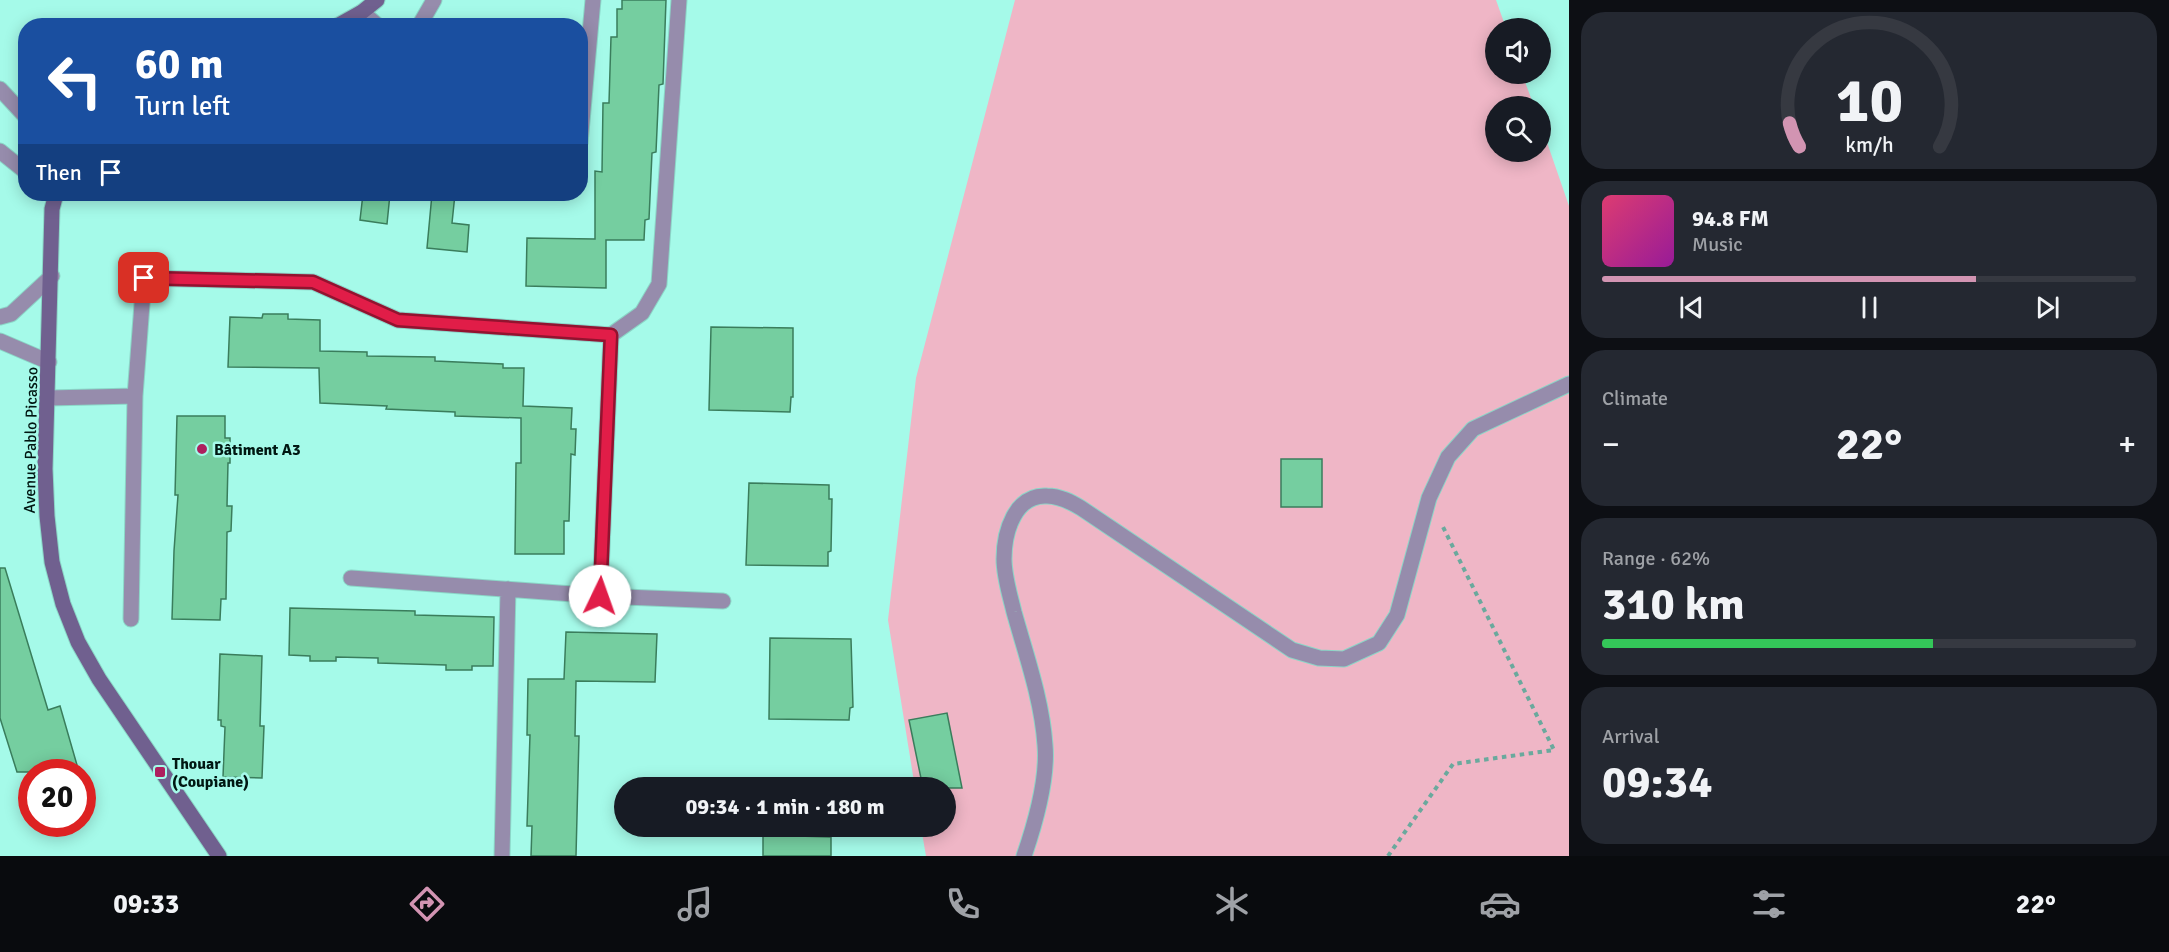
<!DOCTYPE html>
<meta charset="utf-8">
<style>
body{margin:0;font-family:Signika,sans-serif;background:#242831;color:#f1f3f6;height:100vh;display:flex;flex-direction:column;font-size:22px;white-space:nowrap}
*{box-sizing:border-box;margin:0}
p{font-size:20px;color:#9ea1a6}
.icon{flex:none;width:33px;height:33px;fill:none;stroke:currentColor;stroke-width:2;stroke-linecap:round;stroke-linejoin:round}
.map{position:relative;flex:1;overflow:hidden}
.details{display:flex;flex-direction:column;gap:12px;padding:12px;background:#0d0f14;width:600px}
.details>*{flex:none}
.guide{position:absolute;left:18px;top:18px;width:570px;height:183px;border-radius:24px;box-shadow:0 3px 15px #0003;background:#1a4fa0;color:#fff;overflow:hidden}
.buttons{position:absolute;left:1485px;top:18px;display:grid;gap:12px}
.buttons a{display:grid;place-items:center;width:66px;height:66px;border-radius:50%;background:#171b24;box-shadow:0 3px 15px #0003;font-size:30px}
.speed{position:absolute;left:18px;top:759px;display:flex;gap:12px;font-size:30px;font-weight:700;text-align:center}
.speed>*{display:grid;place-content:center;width:78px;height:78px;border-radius:50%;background:#171b24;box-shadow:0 3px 15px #0003;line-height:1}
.speed .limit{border:9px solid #d22;background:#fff;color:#111}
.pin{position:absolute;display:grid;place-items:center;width:51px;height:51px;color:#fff;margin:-26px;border-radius:12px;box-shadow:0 3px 9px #0006}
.me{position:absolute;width:66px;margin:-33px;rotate:3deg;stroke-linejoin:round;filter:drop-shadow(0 0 4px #0008)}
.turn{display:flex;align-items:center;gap:21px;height:126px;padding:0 18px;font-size:27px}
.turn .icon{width:78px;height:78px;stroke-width:2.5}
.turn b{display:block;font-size:42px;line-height:51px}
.then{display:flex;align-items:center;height:57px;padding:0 18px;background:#0003;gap:12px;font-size:22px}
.big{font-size:45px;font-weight:800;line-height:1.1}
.details .card{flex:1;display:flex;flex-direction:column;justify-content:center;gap:9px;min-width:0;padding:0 21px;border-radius:24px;background:#242831}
.details .dial{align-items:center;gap:0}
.dial svg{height:156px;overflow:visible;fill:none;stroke:#363941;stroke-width:7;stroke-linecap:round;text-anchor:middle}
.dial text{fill:#f1f3f6;stroke:none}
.song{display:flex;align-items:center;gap:18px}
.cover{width:72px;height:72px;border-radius:9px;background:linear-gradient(135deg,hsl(340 70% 55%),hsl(300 70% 35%))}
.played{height:6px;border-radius:3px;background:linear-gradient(90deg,#d294b2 70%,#363941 70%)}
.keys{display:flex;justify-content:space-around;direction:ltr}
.heat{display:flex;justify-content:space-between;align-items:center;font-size:33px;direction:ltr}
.charge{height:9px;border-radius:4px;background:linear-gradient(90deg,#34c759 62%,#363941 0)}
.trip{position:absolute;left:614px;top:777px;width:342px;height:60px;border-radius:30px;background:#171b24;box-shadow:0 3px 15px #0003;font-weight:800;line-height:60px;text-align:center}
.dock{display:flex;height:96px;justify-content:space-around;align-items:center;background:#090b0e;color:#9ea1a6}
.dock .icon{width:42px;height:42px}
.dock .on{color:#d294b2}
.dock b{font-size:27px;color:#f1f3f6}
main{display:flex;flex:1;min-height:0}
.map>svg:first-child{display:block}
.green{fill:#efb6c6}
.building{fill:#75cea0;stroke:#3a7d5c;stroke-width:1.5}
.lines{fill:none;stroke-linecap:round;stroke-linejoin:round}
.service-casing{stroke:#8bd6c7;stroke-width:17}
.minor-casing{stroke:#8bd6c7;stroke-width:17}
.tertiary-casing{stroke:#8bd6c7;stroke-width:17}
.secondary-casing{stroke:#8bd6c7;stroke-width:17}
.path{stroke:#6aa99d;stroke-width:4;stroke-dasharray:4.5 4.5;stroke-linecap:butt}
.service{stroke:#968cac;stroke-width:15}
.minor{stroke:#968cac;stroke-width:15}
.tertiary{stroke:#968cac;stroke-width:15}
.secondary{stroke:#70608f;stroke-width:15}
.route-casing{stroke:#92132f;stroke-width:15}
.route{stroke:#e11d48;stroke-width:10}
.poi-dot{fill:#ad205e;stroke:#a5fae9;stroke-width:2}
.labels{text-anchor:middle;stroke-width:5;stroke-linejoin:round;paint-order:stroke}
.street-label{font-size:16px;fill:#001712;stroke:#a5fae9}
.poi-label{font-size:16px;font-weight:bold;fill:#001712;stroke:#a5fae9;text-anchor:start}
</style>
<main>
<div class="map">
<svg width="1569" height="856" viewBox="0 0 1569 856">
<rect width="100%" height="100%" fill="#a5fae9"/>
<path class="green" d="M 1015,0 L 1496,0 L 1506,28 L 1496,28 L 1496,74 L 1522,74 L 1534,106 L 1496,106 L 1496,152 L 1540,152 L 1541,125 L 1569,206 L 1569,856 L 926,856 L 921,827 L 945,826 L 945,788 L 915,788 L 888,620 L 916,378 Z"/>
<path class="building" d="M 622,0 L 666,0 L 663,84 L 659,85 L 656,152 L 652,153 L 649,219 L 645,220 L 644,240 L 606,240 L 606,288 L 526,286 L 527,238 L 595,239 L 595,171 L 602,172 L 603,103 L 609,103 L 611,37 L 617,37 L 617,9 L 622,9 Z
M 363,194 L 390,194 L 387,224 L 360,220 Z
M 432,194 L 455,194 L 452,223 L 469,225 L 467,252 L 427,248 Z
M 263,314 L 288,314 L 288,319 L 320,320 L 320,351 L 367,352 L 367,356 L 435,357 L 435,361 L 503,364 L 503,368 L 524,368 L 523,406 L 572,408 L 571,429 L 576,429 L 575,455 L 571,454 L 569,521 L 564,521 L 564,554 L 515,554 L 516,463 L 521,463 L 521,418 L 455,416 L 455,412 L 386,409 L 387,406 L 320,403 L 319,368 L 228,367 L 230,317 L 262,318 Z
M 711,327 L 793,328 L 793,397 L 791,397 L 790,412 L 709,410 Z
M 177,416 L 225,416 L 225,438 L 230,438 L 230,463 L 228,463 L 227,506 L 232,506 L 231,531 L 227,532 L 226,599 L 221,599 L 220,620 L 172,619 L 174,551 L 178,495 L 175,495 Z
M 1281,459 L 1322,459 L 1322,507 L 1281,507 Z
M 749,483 L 829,485 L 829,499 L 832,499 L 831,551 L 828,552 L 828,566 L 746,565 Z
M 0,568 L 5,568 L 48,710 L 60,706 L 79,772 L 17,772 L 0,718 Z
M 290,608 L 415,611 L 415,615 L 494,617 L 493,666 L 472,666 L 472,670 L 446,670 L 446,665 L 378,663 L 378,658 L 336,657 L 336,661 L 310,661 L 310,656 L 289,655 Z
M 566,632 L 657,634 L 655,682 L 576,681 L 575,736 L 579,736 L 576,856 L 531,856 L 532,826 L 527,826 L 530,735 L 527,735 L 528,679 L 564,679 Z
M 770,638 L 851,639 L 853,707 L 850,708 L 849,720 L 769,719 Z
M 220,654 L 262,656 L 260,726 L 264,726 L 262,778 L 223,777 L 225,727 L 221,726 L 221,720 L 218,720 Z
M 947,713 L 962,788 L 923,788 L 909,720 Z
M 763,835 L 831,837 L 831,856 L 763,856 Z"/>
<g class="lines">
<g class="service-casing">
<path id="service" d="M 362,12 L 378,26
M 419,26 L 434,0
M 580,143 L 593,0
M 0,151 L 26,172
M 611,335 L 642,313 L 659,284 L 679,0
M 48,398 L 135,396 L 144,278 L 313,282 L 398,320 L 611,335 L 600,596 L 723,601
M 351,578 L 600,596
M 131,619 L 135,396
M 502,856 L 508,589"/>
</g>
<g class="minor-casing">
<path id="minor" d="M 0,89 L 26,117
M 0,317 L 11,314 L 52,276
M 0,341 L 49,362"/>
</g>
<g class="tertiary-casing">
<path id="tertiary" d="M 1024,856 C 1035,824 1048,779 1045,745 C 1042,700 1026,655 1014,612 C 1010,595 1004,577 1004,559 C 1004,532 1015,494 1047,496 C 1060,496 1071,502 1081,508 L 1292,650 L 1319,658 L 1344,659 L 1379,643 L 1397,615 L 1429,498 L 1448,457 L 1473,429 L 1569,384"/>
</g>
<g class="secondary-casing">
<path id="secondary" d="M 337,26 L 362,12 L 377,0
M 56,194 L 52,209 L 45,469 L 47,516 L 52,562 L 63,604 L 78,642 L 99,679 L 219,856"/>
</g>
<path class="path" d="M 1388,856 L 1453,764 L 1554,750 L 1443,527"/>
<use href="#service" class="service"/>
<use href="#minor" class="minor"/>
<use href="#tertiary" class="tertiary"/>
<use href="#secondary" class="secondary"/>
</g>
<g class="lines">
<g class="route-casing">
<path id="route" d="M 144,278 L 313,282 L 398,320 L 611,335 L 600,596"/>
</g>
<use href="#route" class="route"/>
</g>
<g class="poi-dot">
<circle cx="202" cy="449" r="6"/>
<rect x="154" y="766" width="12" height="12" rx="3"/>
</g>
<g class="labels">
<g class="street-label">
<text transform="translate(30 440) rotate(-89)" y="6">Avenue Pablo Picasso</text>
</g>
<g class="poi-label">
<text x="214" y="455">Bâtiment A3</text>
<text x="172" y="769">Thouar<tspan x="172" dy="18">(Coupiane)</tspan></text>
</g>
</g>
</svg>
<div class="buttons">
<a><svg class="icon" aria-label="sound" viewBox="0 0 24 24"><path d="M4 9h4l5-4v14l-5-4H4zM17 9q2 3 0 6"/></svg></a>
<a><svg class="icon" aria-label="search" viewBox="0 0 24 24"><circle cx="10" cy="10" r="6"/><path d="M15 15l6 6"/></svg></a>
</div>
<div class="speed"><div class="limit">20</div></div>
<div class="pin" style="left:144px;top:278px;background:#d93025"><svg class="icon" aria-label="arrive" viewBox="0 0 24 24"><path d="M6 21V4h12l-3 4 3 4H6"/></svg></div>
<svg class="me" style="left:600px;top:596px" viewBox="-20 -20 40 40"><circle r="19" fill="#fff"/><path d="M0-13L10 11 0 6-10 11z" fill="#e11d48"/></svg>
<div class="trip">09:34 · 1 min · 180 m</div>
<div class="guide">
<div class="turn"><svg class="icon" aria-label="left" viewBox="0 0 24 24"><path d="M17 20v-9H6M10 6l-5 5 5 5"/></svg><div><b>60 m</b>Turn left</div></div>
<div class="then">Then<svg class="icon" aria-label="arrive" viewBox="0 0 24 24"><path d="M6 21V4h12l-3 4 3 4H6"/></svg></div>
</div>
</div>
<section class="details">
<div class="card dial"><svg viewBox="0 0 100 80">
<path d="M14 69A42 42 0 1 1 86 69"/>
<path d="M14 69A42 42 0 0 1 9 57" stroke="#d294b2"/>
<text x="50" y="56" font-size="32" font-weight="700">10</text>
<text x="50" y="72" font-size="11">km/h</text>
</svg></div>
<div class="card">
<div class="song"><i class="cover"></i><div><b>94.8 FM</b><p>Music</p></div></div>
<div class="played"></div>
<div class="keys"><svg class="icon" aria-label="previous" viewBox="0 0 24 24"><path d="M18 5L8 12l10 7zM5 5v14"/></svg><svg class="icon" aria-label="pause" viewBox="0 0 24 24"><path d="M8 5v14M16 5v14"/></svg><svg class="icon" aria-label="next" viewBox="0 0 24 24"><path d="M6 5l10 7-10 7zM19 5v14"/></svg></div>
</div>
<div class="card"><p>Climate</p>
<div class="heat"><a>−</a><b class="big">22°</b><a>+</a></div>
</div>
<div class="card"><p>Range · 62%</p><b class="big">310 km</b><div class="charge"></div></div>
<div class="card"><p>Arrival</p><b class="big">09:34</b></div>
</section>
</main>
<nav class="dock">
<b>09:33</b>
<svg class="icon on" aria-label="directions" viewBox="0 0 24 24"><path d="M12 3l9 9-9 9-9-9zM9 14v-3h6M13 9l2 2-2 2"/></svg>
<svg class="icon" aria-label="music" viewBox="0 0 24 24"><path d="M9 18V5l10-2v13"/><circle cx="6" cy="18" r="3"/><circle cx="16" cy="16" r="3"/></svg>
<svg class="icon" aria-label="phone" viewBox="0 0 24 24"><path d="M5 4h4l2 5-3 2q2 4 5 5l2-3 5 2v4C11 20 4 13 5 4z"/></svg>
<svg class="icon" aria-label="climate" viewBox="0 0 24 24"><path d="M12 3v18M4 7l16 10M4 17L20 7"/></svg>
<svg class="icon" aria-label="car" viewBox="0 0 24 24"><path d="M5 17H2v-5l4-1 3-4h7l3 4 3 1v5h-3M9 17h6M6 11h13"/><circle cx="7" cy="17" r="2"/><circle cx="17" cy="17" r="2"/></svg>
<svg class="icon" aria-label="filters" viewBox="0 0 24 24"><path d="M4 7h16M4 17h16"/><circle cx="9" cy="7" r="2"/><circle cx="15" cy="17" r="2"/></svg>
<b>22°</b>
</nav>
